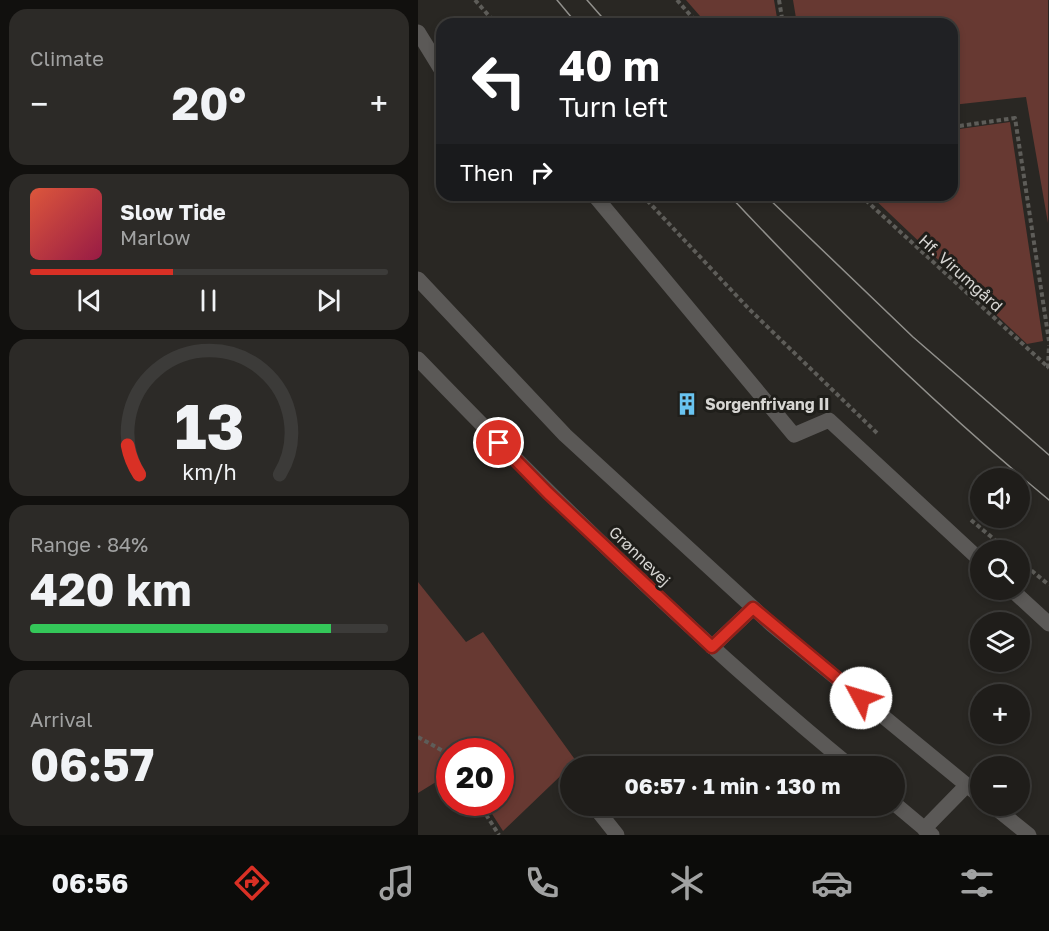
<!DOCTYPE html>
<meta charset="utf-8">
<style>
body{margin:0;font-family:"Golos Text",sans-serif;background:#2c2a27;color:#f1f3f6;height:100vh;display:flex;flex-direction:column;font-size:22px;white-space:nowrap}
*{box-sizing:border-box;margin:0}
p{font-size:20px;color:#a1a2a2}
.icon{flex:none;width:33px;height:33px;fill:none;stroke:currentColor;stroke-width:2;stroke-linecap:round;stroke-linejoin:round}
.map{position:relative;flex:1;overflow:hidden}
.panel{display:flex;flex-direction:column;gap:9px;padding:9px;background:#11100e;width:418px}
.panel>*{flex:none}
.hud{position:absolute;left:18px;top:18px;width:522px;height:183px;border-radius:18px;box-shadow:0 3px 9px #0003,0 0 0 2px #3c3b39;background:#202124;color:#fff;overflow:hidden}
.controls{position:absolute;left:552px;top:468px;display:grid;gap:12px}
.controls a{display:grid;place-items:center;width:60px;height:60px;border-radius:50%;background:#1f1d1a;box-shadow:0 3px 9px #0003,0 0 0 2px #3c3b39;font-size:30px}
.speed{position:absolute;left:18px;top:738px;display:flex;gap:12px;font-size:30px;font-weight:700;text-align:center}
.speed>*{display:grid;place-content:center;width:78px;height:78px;border-radius:50%;background:#1f1d1a;box-shadow:0 3px 9px #0003,0 0 0 2px #3c3b39;line-height:1}
.speed .limit{border:9px solid #d22;background:#fff;color:#111}
.pin{position:absolute;display:grid;place-items:center;width:51px;height:51px;color:#fff;margin:-26px;border:3px solid #fff;border-radius:50%;box-shadow:0 2px 6px #0007}
.me{position:absolute;width:66px;margin:-33px;rotate:309deg;stroke-linejoin:round;filter:drop-shadow(0 0 4px #0008)}
.turn{display:flex;align-items:center;gap:21px;height:126px;padding:0 24px;font-size:27px}
.turn .icon{width:78px;height:78px;stroke-width:2.5}
.turn b{display:block;font-size:42px;line-height:51px}
.then{display:flex;align-items:center;height:57px;padding:0 24px;background:#0003;gap:12px;font-size:22px}
.big{font-size:45px;font-weight:700;line-height:1.1}
.panel .card{flex:1;display:flex;flex-direction:column;justify-content:center;gap:9px;min-width:0;padding:0 21px;border-radius:18px;background:#2c2a27}
.panel .dial{align-items:center;gap:0}
.dial svg{height:156px;overflow:visible;fill:none;stroke:#3c3b39;stroke-width:7;stroke-linecap:round;text-anchor:middle}
.dial text{fill:#f1f3f6;stroke:none}
.song{display:flex;align-items:center;gap:18px}
.cover{width:72px;height:72px;border-radius:9px;background:linear-gradient(135deg,hsl(10 70% 55%),hsl(340 70% 35%))}
.played{height:6px;border-radius:3px;background:linear-gradient(90deg,#d93025 40%,#3c3b39 40%)}
.keys{display:flex;justify-content:space-around;direction:ltr}
.heat{display:flex;justify-content:space-between;align-items:center;font-size:33px;direction:ltr}
.charge{height:9px;border-radius:4px;background:linear-gradient(90deg,#34c759 84%,#3c3b39 0)}
.trip{position:absolute;left:142px;top:756px;width:345px;height:60px;border-radius:30px;background:#1f1d1a;box-shadow:0 3px 9px #0003,0 0 0 2px #3c3b39;font-weight:700;line-height:60px;text-align:center}
.tabs{display:flex;height:96px;justify-content:space-around;align-items:center;background:#0c0c0a;color:#a1a2a2}
.tabs .icon{width:42px;height:42px}
.tabs .active{color:#d93025}
.tabs b{font-size:27px;color:#f1f3f6}
main{display:flex;flex:1;min-height:0}
.map>svg:first-child{display:block}
.green{fill:#673932}
.lines{fill:none;stroke-linecap:round;stroke-linejoin:round}
.path{stroke:#5e5d59;stroke-width:4;stroke-dasharray:4.5 3;stroke-linecap:butt}
.minor{stroke:#5b5957;stroke-width:15}
.tram{stroke:#91908c;stroke-width:1.5}
.route-casing{stroke:#8d1f18;stroke-width:15}
.route{stroke:#d93025;stroke-width:10}
.labels{text-anchor:middle;stroke-width:6;stroke-linejoin:round;paint-order:stroke}
.street-label{font-size:16px;fill:#d7d6d3;stroke:#1f1e1a}
.poi-label{font-size:16px;font-weight:bold;fill:#d7d6d3;stroke:#1f1e1a;text-anchor:start}
</style>
<main>
<section class="panel">
<div class="card"><p>Climate</p>
<div class="heat"><a>−</a><b class="big">20°</b><a>+</a></div>
</div>
<div class="card">
<div class="song"><i class="cover"></i><div><b>Slow Tide</b><p>Marlow</p></div></div>
<div class="played"></div>
<div class="keys"><svg class="icon" aria-label="previous" viewBox="0 0 24 24"><path d="M18 5L8 12l10 7zM5 5v14"/></svg><svg class="icon" aria-label="pause" viewBox="0 0 24 24"><path d="M8 5v14M16 5v14"/></svg><svg class="icon" aria-label="next" viewBox="0 0 24 24"><path d="M6 5l10 7-10 7zM19 5v14"/></svg></div>
</div>
<div class="card dial"><svg viewBox="0 0 100 80">
<path d="M14 69A42 42 0 1 1 86 69"/>
<path d="M14 69A42 42 0 0 1 8 54" stroke="#d93025"/>
<text x="50" y="56" font-size="32" font-weight="700">13</text>
<text x="50" y="72" font-size="11">km/h</text>
</svg></div>
<div class="card"><p>Range · 84%</p><b class="big">420 km</b><div class="charge"></div></div>
<div class="card"><p>Arrival</p><b class="big">06:57</b></div>
</section>
<div class="map">
<svg width="631" height="835" viewBox="0 0 631 835">
<rect width="100%" height="100%" fill="#292723"/>
<path class="green" d="M 268,0 L 356,0 L 360,24 L 289,24 Z
M 375,0 L 630,0 L 630,223 L 608,97 L 534,105 L 534,24 L 379,24 Z
M 592,122 L 625,341 L 609,344 L 452,195 L 534,195 L 534,130 Z
M 0,582 L 48,642 L 65,632 L 158,761 L 85,831 L 67,803 L 82,802 L 82,752 L 32,752 L 31,774 L 0,793 Z"/>
<g class="lines">
<path class="path" d="M 57,0 L 78,24
M 259,0 L 280,24
M 361,0 L 365,24
M 534,127 L 597,118 L 631,341
M 224,195 L 331,309 L 459,433
M 442,195 L 631,368
M 630,368 L 631,345
M 553,520 L 589,550
M 602,561 L 631,585
M 0,737 L 25,751 L 32,760
M 60,802 L 81,835"/>
<path class="minor" d="M 0,32 L 24,71
M 176,195 L 376,435 L 411,420 L 562,560
M 0,279 L 147,435 L 354,625 L 562,796
M 0,359 C 138,502 279,640 432,766
M 594,590 L 631,624
M 294,647 L 335,608
M 477,804 L 514,835
M 176,806 L 199,835
M 575,806 L 611,835
M 506,829 L 549,785"/>
<path class="tram" d="M 139,0 L 159,24
M 169,0 L 190,24
M 311,195 C 411,302 518,406 631,500
M 347,195 L 495,337 L 631,455"/>
</g>
<g class="lines">
<g class="route-casing">
<path id="route" d="M 81,443 L 130,493 L 294,647 L 335,608 L 443,698"/>
</g>
<use href="#route" class="route"/>
</g>
<defs>
<g id="building-bare" transform="scale(1.8)"><path d="M-4-6H4V6H1V3H-1V6H-4ZM-2.5-4.3h1.7v1.8h-1.7ZM.8-4.3h1.7v1.8H.8ZM-2.5-1h1.7V.8h-1.7ZM.8-1h1.7V.8H.8Z" fill="#69c4f1" stroke="#1f1e1a" stroke-width="2.5" paint-order="stroke"/></g>
</defs>
<g fill-rule="evenodd">
<use href="#building-bare" x="269" y="404"/>
</g>
<g class="labels">
<g class="street-label">
<text transform="translate(543 273) rotate(42)" y="6">Hf. Virumgård</text>
<text transform="translate(222 556) rotate(44)" y="6">Grønnevej</text>
</g>
<g class="poi-label">
<text x="287" y="410">Sorgenfrivang II</text>
</g>
</g>
</svg>
<div class="controls">
<a><svg class="icon" aria-label="sound" viewBox="0 0 24 24"><path d="M4 9h4l5-4v14l-5-4H4zM17 9q2 3 0 6"/></svg></a>
<a><svg class="icon" aria-label="search" viewBox="0 0 24 24"><circle cx="10" cy="10" r="6"/><path d="M15 15l6 6"/></svg></a>
<a><svg class="icon" aria-label="layers" viewBox="0 0 24 24"><path d="M12 4l9 5-9 5-9-5zM3 14l9 5 9-5"/></svg></a>
<a>+</a>
<a>−</a>
</div>
<div class="speed"><div class="limit">20</div></div>
<div class="pin" style="left:81px;top:443px;background:#d93025"><svg class="icon" aria-label="arrive" viewBox="0 0 24 24"><path d="M6 21V4h12l-3 4 3 4H6"/></svg></div>
<svg class="me" style="left:443px;top:698px" viewBox="-20 -20 40 40"><circle r="19" fill="#fff"/><path d="M0-13L10 11 0 6-10 11z" fill="#d93025"/></svg>
<div class="trip">06:57 · 1 min · 130 m</div>
<div class="hud">
<div class="turn"><svg class="icon" aria-label="left" viewBox="0 0 24 24"><path d="M17 20v-9H6M10 6l-5 5 5 5"/></svg><div><b>40 m</b>Turn left</div></div>
<div class="then">Then<svg class="icon" aria-label="right" viewBox="0 0 24 24"><path d="M7 20v-9h11M14 6l5 5-5 5"/></svg></div>
</div>
</div>
</main>
<nav class="tabs">
<b>06:56</b>
<svg class="icon active" aria-label="directions" viewBox="0 0 24 24"><path d="M12 3l9 9-9 9-9-9zM9 14v-3h6M13 9l2 2-2 2"/></svg>
<svg class="icon" aria-label="music" viewBox="0 0 24 24"><path d="M9 18V5l10-2v13"/><circle cx="6" cy="18" r="3"/><circle cx="16" cy="16" r="3"/></svg>
<svg class="icon" aria-label="phone" viewBox="0 0 24 24"><path d="M5 4h4l2 5-3 2q2 4 5 5l2-3 5 2v4C11 20 4 13 5 4z"/></svg>
<svg class="icon" aria-label="climate" viewBox="0 0 24 24"><path d="M12 3v18M4 7l16 10M4 17L20 7"/></svg>
<svg class="icon" aria-label="car" viewBox="0 0 24 24"><path d="M5 17H2v-5l4-1 3-4h7l3 4 3 1v5h-3M9 17h6M6 11h13"/><circle cx="7" cy="17" r="2"/><circle cx="17" cy="17" r="2"/></svg>
<svg class="icon" aria-label="filters" viewBox="0 0 24 24"><path d="M4 7h16M4 17h16"/><circle cx="9" cy="7" r="2"/><circle cx="15" cy="17" r="2"/></svg>
</nav>
